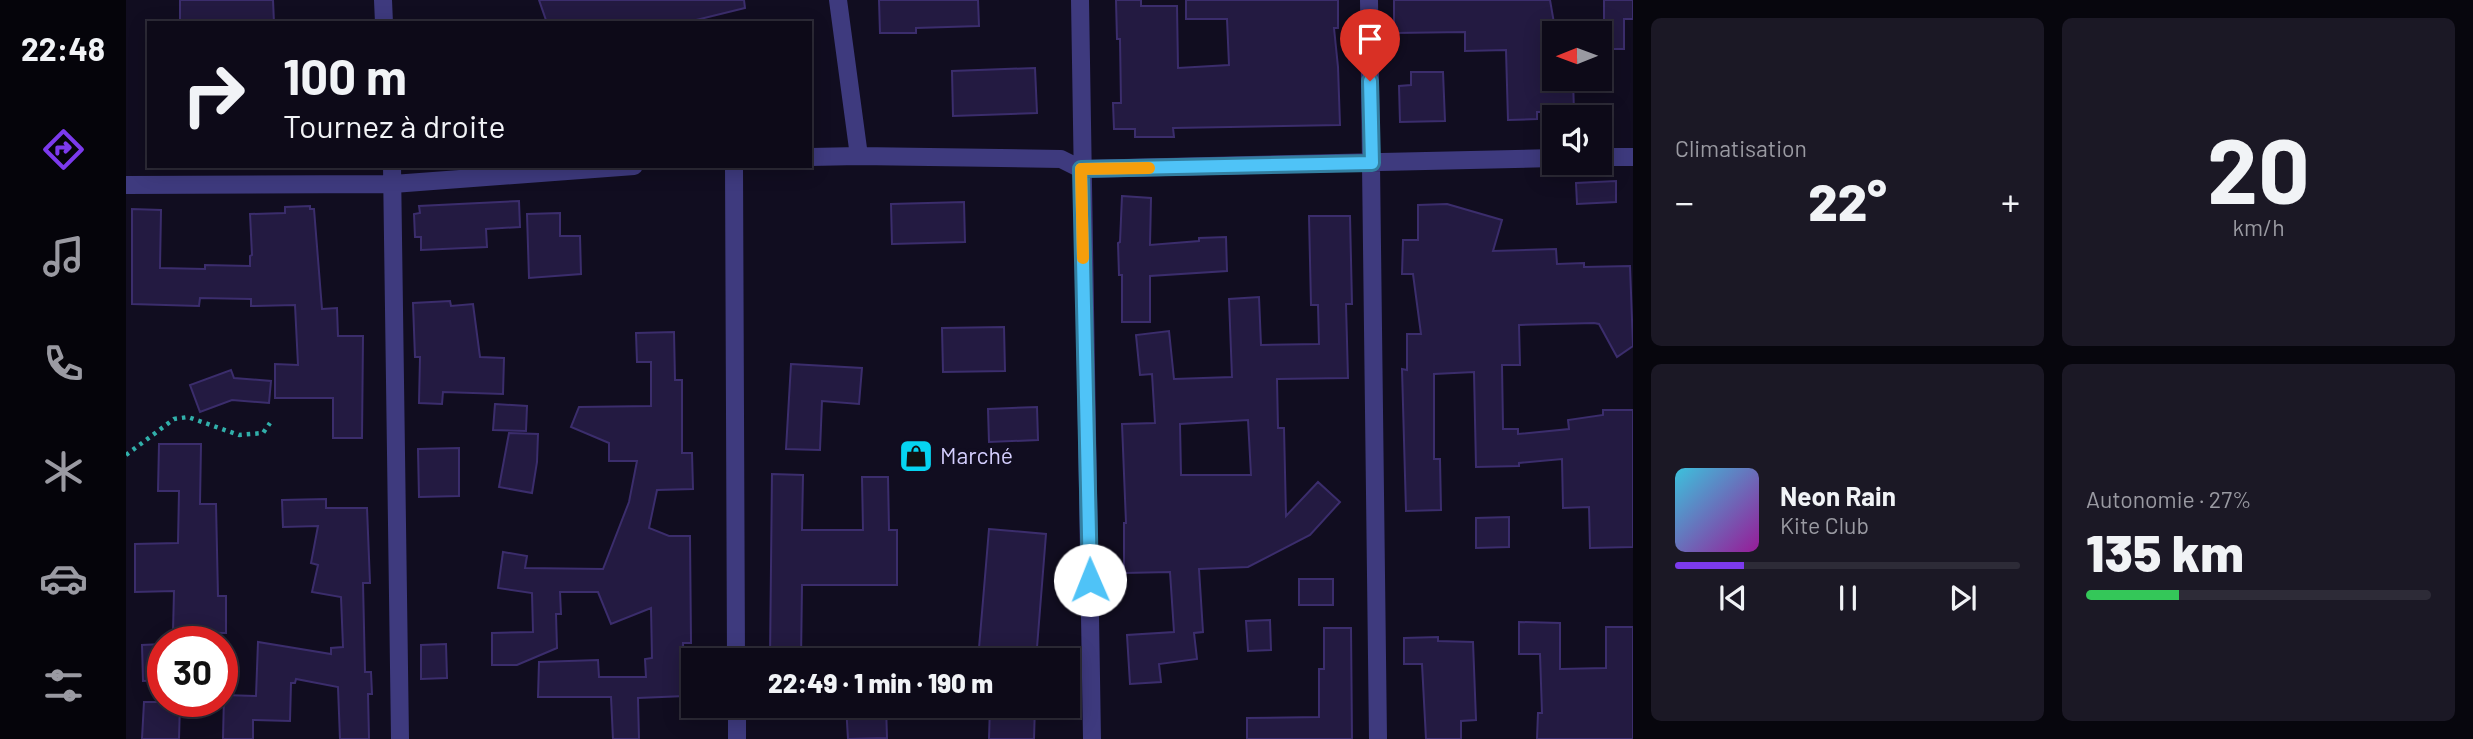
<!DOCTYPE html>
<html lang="fr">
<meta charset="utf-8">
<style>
body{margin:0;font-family:Barlow,sans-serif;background:#1b1825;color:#f1f3f6;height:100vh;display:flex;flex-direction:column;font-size:26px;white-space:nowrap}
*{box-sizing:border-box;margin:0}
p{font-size:23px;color:#9a9aa2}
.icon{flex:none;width:38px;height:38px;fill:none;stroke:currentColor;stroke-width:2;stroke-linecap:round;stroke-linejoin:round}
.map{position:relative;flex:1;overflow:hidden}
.details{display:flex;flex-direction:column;gap:18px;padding:18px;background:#07060d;width:840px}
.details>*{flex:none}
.top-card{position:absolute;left:21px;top:21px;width:665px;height:147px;border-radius:0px;box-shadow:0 4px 18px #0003,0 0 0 2px #2d2b37;background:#0d0a18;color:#f1f3f6;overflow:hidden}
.needle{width:46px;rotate:269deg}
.tools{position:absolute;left:1416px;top:21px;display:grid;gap:14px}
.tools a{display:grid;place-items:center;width:70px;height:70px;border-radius:0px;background:#0d0a18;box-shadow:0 4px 18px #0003,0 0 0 2px #2d2b37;font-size:35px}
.speed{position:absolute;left:21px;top:626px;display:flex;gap:14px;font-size:35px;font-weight:700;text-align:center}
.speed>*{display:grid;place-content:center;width:91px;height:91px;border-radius:50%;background:#0d0a18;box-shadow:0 4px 18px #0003,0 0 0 2px #2d2b37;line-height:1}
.speed .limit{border:10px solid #d22;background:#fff;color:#111}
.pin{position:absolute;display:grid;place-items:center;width:60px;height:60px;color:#fff;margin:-72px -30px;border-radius:50% 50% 50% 0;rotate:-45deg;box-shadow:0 0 7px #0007}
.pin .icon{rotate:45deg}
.me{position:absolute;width:77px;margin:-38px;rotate:359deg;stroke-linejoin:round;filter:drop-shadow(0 0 5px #0008)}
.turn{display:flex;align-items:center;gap:24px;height:147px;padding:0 21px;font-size:32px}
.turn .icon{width:91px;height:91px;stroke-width:2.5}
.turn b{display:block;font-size:49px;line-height:60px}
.big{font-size:52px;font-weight:800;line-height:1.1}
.details .widget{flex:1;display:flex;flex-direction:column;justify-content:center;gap:10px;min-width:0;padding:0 24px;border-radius:10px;background:#1b1825}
.details .dial{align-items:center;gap:0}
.dial b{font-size:91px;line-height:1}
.song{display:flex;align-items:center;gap:21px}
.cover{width:84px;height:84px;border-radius:10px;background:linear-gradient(135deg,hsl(190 70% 55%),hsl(300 70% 35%))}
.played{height:7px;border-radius:4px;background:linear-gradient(90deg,#7c3aed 20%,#2d2b37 20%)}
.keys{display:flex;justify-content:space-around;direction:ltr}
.heat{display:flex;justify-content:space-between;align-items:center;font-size:38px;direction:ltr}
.charge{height:10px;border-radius:5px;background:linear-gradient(90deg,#34c759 27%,#2d2b37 0)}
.details .tiles{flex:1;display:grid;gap:18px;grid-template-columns:repeat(2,1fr)}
.trip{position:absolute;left:555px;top:648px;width:399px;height:70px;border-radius:0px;background:#0d0a18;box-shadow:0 4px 18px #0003,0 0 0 2px #2d2b37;font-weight:800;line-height:70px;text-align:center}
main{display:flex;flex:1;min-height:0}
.menu{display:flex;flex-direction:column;width:126px;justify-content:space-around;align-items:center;background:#05040a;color:#9a9aa2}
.menu .icon{width:49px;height:49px}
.menu .selected{color:#7c3aed}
.menu b{font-size:32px;color:#f1f3f6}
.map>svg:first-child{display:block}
.building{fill:#231a41;stroke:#3b2d6c;stroke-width:2;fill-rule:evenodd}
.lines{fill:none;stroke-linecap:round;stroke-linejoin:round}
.path{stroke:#31afaa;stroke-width:4.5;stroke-dasharray:3.5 5;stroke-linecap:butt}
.minor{stroke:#3e3a7e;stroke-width:18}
.route-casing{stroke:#337fa1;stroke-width:18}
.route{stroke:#4fc3f7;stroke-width:12}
.slow{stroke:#f59e0b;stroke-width:12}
.labels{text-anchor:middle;stroke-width:7;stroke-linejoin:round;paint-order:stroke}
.poi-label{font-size:23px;fill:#d4cefe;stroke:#110d20;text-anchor:start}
</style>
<main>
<nav class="menu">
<b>22:48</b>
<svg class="icon selected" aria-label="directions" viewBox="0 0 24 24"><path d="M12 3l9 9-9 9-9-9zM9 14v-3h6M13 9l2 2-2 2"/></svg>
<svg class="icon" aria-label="music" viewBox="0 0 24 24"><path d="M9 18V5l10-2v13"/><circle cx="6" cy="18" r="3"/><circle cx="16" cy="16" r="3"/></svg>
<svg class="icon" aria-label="phone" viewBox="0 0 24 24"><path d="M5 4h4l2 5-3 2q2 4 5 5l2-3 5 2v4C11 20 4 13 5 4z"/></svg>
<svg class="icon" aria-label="climate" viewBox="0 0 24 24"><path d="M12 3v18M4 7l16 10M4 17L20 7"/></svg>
<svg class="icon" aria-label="car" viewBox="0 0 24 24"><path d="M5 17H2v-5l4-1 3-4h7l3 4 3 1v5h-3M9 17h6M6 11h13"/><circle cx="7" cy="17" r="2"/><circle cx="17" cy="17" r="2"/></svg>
<svg class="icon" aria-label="filters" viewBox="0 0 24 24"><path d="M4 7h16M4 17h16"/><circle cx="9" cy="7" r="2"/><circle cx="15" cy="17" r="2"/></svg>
</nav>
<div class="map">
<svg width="1507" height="739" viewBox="0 0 1507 739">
<rect width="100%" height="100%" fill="#110d20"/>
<path class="building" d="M 54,0 L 147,0 L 148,23 L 54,23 Z
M 413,0 L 618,0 L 619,8 L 558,23 L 421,23 Z
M 753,0 L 852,0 L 853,26 L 790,28 L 790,33 L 754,33 Z
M 990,0 L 1015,0 L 1015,6 L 1051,6 L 1052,68 L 1103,65 L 1101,19 L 1060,19 L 1060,0 L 1212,0 L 1212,28 L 1208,28 L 1212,67 L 1214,125 L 1047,128 L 1048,137 L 1009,137 L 1009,129 L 988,129 L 987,103 L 995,103 L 994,39 L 991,39 Z
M 1268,0 L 1424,0 L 1428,23 L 1428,79 L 1447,79 L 1448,112 L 1411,112 L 1411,119 L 1382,120 L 1380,50 L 1339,51 L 1339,32 L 1268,33 Z
M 1478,0 L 1507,0 L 1507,19 L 1498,19 L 1498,49 L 1474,49 L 1474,26 L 1478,26 Z
M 909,68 L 911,113 L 827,116 L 826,71 Z
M 1285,72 L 1317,72 L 1319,121 L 1274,122 L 1273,86 L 1285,85 Z
M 1490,181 L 1490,202 L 1451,204 L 1450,183 Z
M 996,196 L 1025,198 L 1024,245 L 1073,241 L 1073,238 L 1100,237 L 1101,271 L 1024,276 L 1024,322 L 996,322 L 996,275 L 993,275 L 992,243 L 994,242 Z
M 393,201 L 394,227 L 360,229 L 361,247 L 295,250 L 295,237 L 289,237 L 288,214 L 294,213 L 293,206 Z
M 838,202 L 839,242 L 766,244 L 765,204 Z
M 1321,204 L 1376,220 L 1367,251 L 1430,249 L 1431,264 L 1458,263 L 1458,267 L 1504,266 L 1507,346 L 1491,357 L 1473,324 L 1468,323 L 1393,325 L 1394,365 L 1376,365 L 1377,429 L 1392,429 L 1392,434 L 1443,429 L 1442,420 L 1477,415 L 1477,410 L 1507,410 L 1507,547 L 1464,548 L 1463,507 L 1437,508 L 1436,459 L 1393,463 L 1393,466 L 1350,467 L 1348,372 L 1308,374 L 1308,459 L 1314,459 L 1315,510 L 1280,511 L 1276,369 L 1281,370 L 1281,334 L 1295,334 L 1287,274 L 1276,274 L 1277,240 L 1292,240 L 1292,205 Z
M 184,206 L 184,209 L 188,209 L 196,309 L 211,308 L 212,336 L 237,336 L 236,438 L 207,438 L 207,398 L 149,398 L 149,364 L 172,365 L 169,305 L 125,306 L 125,299 L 74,298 L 73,306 L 6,304 L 6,209 L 35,210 L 34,268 L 79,269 L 79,265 L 124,266 L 124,256 L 126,255 L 124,214 L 159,213 L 159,207 Z
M 434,213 L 434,236 L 454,236 L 455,274 L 403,278 L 401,214 Z
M 1183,216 L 1224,216 L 1226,304 L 1220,304 L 1222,378 L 1151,379 L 1152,428 L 1158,428 L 1160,516 L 1192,482 L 1214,502 L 1184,535 L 1122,567 L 1073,569 L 1077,632 L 1068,633 L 1071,659 L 1033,664 L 1035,682 L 1004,684 L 1001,635 L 1048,632 L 1044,572 L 998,573 L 998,523 L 1000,523 L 996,424 L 1029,423 L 1026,374 L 1014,375 L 1010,335 L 1043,331 L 1048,379 L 1106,377 L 1103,299 L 1133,297 L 1135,345 L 1193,344 L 1192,305 L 1185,305 ZM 1122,420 L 1125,475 L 1055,475 L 1054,424 Z
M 324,301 L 325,306 L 347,304 L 354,357 L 378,358 L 377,394 L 317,392 L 316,404 L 293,403 L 294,357 L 289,357 L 287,303 Z
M 878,327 L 879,371 L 817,372 L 816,328 Z
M 548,332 L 549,380 L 556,380 L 556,453 L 566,453 L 567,489 L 531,490 L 523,528 L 543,536 L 564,536 L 565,643 L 557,643 L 559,696 L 512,698 L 513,739 L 487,739 L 485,697 L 412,697 L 413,662 L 472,660 L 473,677 L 520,677 L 519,659 L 526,658 L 525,608 L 485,624 L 472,592 L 434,592 L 435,614 L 430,614 L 431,648 L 391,665 L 366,665 L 366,633 L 407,632 L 406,593 L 372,588 L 377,552 L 401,556 L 399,568 L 477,569 L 503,502 L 511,461 L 483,461 L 483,443 L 445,427 L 453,407 L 525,406 L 525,362 L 511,362 L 510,333 Z
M 665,364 L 736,368 L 733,404 L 696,401 L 694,450 L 660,449 Z
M 105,370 L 108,378 L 145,381 L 143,403 L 106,400 L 74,412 L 64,385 Z
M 369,404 L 401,406 L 400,431 L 367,430 Z
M 911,407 L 912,440 L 863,442 L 862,409 Z
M 383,433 L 412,434 L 411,462 L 406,493 L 373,487 Z
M 33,444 L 75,444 L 74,504 L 90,504 L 92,596 L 100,596 L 100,633 L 47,632 L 48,591 L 9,592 L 9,544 L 52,543 L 53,491 L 32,491 Z
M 333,448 L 333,496 L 293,497 L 292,449 Z
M 646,474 L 677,475 L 676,530 L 737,530 L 736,477 L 762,477 L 763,530 L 771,530 L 771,585 L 676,585 L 675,660 L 644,660 Z
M 200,499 L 200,508 L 241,508 L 244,583 L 237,583 L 239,672 L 245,672 L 246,694 L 242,694 L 243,739 L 214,739 L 212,687 L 170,679 L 169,683 L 165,683 L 164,721 L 127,720 L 127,739 L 97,739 L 98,695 L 130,696 L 132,642 L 205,654 L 205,648 L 217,647 L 215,597 L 186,592 L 192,565 L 185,563 L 192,526 L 157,527 L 156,500 Z
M 1383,517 L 1383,547 L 1350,548 L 1350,518 Z
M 863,529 L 920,534 L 910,660 L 852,660 Z
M 1173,579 L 1207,579 L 1207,605 L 1173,605 Z
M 1144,620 L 1145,650 L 1122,651 L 1120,621 Z
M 1393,622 L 1434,623 L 1434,669 L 1480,668 L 1480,627 L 1507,627 L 1507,739 L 1411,739 L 1412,713 L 1416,713 L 1414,654 L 1393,654 Z
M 1198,628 L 1225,628 L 1226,739 L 1121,739 L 1121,718 L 1193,717 L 1193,669 L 1198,669 Z
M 1312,637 L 1312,641 L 1347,642 L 1350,720 L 1335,721 L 1335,739 L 1300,739 L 1296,664 L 1278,664 L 1278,638 Z
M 37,644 L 37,680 L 17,681 L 16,645 Z
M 320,644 L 321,678 L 295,679 L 295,645 Z
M 18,702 L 54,702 L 53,739 L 16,739 Z
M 720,705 L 760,705 L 761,738 L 722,739 Z
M 864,705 L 909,705 L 908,739 L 863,739 Z"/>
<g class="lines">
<path class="path" d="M 0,455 L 48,419 L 62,417 L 113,435 L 137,433 L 144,423"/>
<path class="minor" d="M 257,0 L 258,23
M 712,0 L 733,156
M 954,0 L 966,739
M 1243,0 L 1252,739
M 684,157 L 733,156 L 935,159 L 955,169 L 1428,158
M 1474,157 L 1507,157
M 266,166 L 274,739
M 608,166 L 610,660
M 0,185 L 267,184 L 508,166
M 611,705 L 611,739"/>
</g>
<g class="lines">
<g class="route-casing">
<path id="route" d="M 964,580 L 955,169 L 1246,163 L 1244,81"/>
</g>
<use href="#route" class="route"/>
<path class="slow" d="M 957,258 L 955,169 L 1023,168"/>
</g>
<defs>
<g id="shop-square" transform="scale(1.75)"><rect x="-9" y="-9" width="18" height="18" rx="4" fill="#06d4f1" stroke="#110d20"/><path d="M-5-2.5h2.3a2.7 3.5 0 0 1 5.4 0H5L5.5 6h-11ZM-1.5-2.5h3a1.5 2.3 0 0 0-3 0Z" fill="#111"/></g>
</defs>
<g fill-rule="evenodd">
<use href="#shop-square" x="790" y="456"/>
</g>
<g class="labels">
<g class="poi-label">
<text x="814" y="464">Marché</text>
</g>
</g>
</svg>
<div class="tools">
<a><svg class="needle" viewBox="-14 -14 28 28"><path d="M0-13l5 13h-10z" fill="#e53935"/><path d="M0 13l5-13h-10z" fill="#9a9aa2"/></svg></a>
<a><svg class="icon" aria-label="sound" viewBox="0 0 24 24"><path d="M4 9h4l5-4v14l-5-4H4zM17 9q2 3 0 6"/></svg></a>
</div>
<div class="speed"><div class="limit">30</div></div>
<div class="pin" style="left:1244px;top:81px;background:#d93025"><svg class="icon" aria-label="arrive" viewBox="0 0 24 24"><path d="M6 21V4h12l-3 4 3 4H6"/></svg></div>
<svg class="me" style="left:964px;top:580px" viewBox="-20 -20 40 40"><circle r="19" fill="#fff"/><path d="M0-13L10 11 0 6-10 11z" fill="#4fc3f7"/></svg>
<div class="trip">22:49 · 1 min · 190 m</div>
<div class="top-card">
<div class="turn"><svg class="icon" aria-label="right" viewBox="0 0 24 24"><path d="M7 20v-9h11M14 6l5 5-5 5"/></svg><div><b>100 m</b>Tournez à droite</div></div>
</div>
</div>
<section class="details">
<div class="tiles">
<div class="widget"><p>Climatisation</p>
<div class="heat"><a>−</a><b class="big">22°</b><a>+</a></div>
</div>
<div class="widget dial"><b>20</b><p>km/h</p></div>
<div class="widget">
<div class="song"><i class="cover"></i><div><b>Neon Rain</b><p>Kite Club</p></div></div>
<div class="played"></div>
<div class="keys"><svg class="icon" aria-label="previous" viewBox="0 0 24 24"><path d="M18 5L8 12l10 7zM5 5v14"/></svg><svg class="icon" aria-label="pause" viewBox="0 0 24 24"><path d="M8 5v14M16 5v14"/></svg><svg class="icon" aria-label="next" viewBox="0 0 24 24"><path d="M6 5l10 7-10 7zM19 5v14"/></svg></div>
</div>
<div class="widget"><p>Autonomie · 27%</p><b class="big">135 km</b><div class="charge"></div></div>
</div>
</section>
</main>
